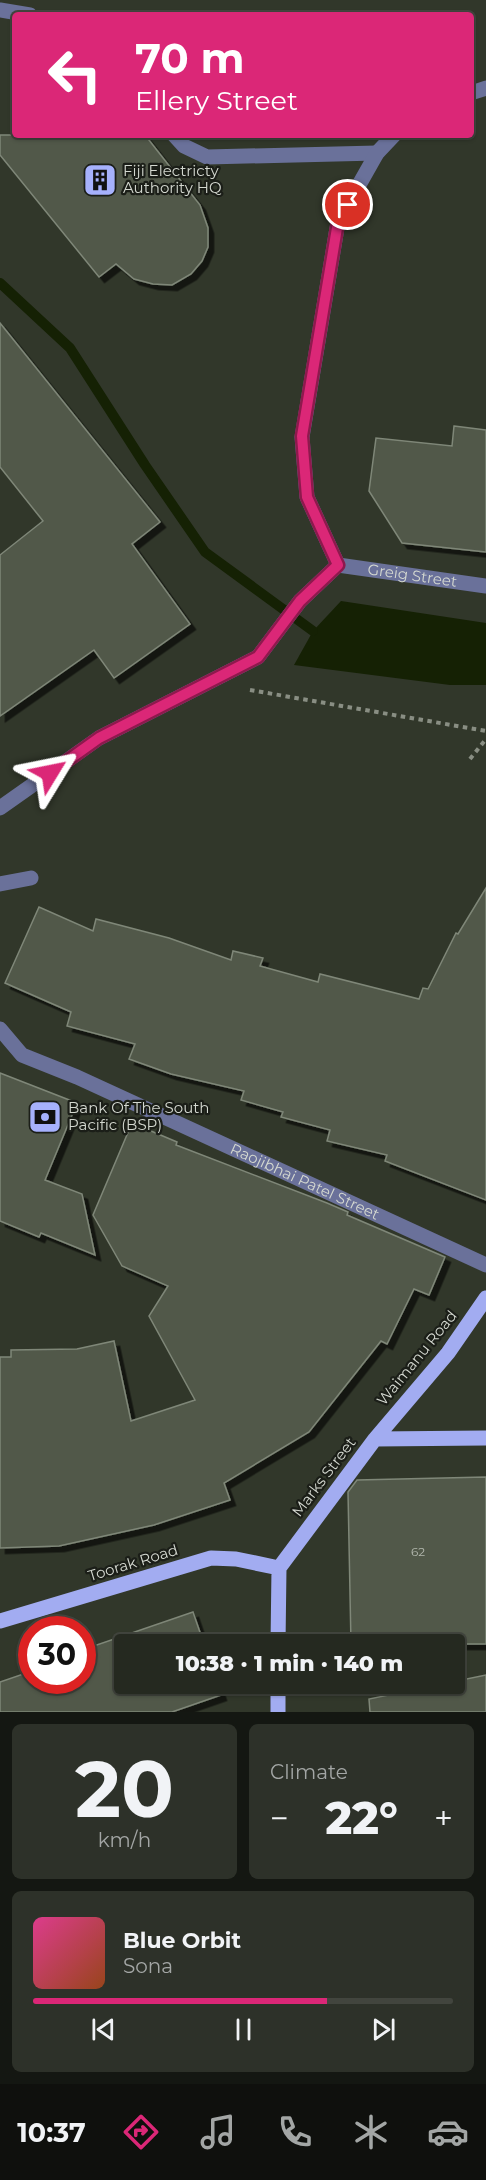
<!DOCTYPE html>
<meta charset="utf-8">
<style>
body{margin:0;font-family:Montserrat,sans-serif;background:#2d3129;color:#f1f3f6;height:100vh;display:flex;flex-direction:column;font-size:22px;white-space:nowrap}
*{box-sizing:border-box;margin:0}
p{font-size:20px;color:#a3a6a5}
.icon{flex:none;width:33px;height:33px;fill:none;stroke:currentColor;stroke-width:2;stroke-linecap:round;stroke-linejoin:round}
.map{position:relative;height:1712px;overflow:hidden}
.side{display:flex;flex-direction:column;gap:12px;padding:12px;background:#141712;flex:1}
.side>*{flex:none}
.top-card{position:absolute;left:12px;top:12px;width:462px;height:126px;border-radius:6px;box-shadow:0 2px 4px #0004,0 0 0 2px #42453e;background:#db2777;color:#fff;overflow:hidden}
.speed{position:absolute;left:18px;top:1616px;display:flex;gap:12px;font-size:30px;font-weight:700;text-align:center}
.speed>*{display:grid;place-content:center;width:78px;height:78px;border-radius:50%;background:#252920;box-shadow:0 2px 4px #0004,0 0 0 2px #42453e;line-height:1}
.speed .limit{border:9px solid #d22;background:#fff;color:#111}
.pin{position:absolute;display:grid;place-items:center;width:51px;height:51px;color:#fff;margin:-26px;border:3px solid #fff;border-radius:50%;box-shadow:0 2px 6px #0007}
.me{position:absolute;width:66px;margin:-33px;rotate:55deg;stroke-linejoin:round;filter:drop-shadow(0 0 4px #0008)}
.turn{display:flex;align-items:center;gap:21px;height:126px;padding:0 24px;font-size:27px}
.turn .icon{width:78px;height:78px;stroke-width:2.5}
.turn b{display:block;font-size:42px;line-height:51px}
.big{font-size:45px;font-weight:800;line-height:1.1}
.side .widget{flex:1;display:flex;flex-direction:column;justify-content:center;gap:9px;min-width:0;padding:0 21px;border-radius:9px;background:#2d3129}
.side .dial{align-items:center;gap:0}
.dial b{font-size:78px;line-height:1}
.song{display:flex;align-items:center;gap:18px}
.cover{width:72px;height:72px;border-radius:9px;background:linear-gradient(135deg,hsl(330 70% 55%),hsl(20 70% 35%))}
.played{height:6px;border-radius:3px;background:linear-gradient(90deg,#db2777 70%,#42453e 70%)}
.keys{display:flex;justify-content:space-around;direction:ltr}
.heat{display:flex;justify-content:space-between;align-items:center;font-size:33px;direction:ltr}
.side .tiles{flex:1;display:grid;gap:12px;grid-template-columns:1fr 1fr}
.widget:last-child{grid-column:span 2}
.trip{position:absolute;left:114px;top:1634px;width:351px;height:60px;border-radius:6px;background:#252920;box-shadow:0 2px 4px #0004,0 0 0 2px #42453e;font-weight:800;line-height:60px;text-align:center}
.tab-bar{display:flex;height:96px;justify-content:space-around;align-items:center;background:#0f100d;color:#a3a6a5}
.tab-bar .icon{width:42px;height:42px}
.tab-bar .current{color:#db2777}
.tab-bar b{font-size:27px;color:#f1f3f6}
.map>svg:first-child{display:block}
.water{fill:#152104}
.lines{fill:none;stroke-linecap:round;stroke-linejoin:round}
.stream{stroke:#152104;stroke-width:10}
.building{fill:#51584a;stroke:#7f8778;stroke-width:1.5;filter:url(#shadow)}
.path{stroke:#898e83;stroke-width:4;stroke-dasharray:4.5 4.5;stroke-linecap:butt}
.minor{stroke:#6a719a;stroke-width:15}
.major{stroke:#a2acf1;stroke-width:15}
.route-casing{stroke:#8e194d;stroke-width:15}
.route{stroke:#db2777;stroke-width:10}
.labels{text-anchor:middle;stroke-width:4.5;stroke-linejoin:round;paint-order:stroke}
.number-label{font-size:12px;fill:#b3b8ae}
.poi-label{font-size:15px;fill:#d4d8d0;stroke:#1b1e18;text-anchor:start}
.street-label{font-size:15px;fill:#d4d8d0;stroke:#1b1e18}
</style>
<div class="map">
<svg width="486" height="1712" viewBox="0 0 486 1712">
<defs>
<filter id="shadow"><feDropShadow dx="5.5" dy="5.5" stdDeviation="0" flood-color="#0009"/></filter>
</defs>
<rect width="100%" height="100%" fill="#31372a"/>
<path class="water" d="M 341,601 L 486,623 L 486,685 L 450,685 L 294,665 L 313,631 Z"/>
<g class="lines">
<path class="stream" d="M 0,283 L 70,348 L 145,465 L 205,552 L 313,631"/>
</g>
<path class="building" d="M 0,135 L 145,135 L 200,205 L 208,228 L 208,247 L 202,261 L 191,274 L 172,285 L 153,284 L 134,279 L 116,264 L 99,277 L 0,155 Z
M 0,323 L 160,522 L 132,544 L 190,624 L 114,678 L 94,650 L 0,716 L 0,555 L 43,521 L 0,467 Z
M 454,426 L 486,430 L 486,552 L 402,543 L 369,491 L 376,438 L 452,446 Z
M 486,888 L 486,1200 L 385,1161 L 387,1155 L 327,1141 L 330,1130 L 281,1117 L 283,1112 L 241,1100 L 244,1091 L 171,1074 L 129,1059 L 135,1044 L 67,1026 L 71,1012 L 5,983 L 39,907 L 93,931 L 96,919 L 169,938 L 231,960 L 233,951 L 263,958 L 260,966 L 318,982 L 320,974 L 419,999 L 423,988 L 428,989 L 456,933 L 458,934 Z
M 0,1073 L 77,1103 L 45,1180 L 82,1194 L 95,1255 L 41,1233 L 39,1237 L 0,1221 Z
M 132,1123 L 177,1142 L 176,1145 L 327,1203 L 348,1212 L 347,1215 L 445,1257 L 429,1295 L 414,1289 L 387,1344 L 381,1341 L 309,1432 L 224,1483 L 230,1500 L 154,1525 L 59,1546 L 0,1548 L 0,1357 L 11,1357 L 11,1350 L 77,1349 L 114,1341 L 131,1421 L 195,1400 L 149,1316 L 168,1286 L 122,1266 L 93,1215 Z
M 486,1477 L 486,1644 L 351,1644 L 348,1492 L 357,1480 Z
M 193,1612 L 204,1644 L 124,1644 L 124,1683 L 217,1683 L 221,1695 L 172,1712 L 0,1712 L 0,1682 L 32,1671 L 32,1680 L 82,1680 L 82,1650 Z
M 486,1675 L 486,1712 L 370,1712 L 369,1699 Z"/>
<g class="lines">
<path class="path" d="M 250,690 L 486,731
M 470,759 L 486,739"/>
<g class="minor">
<path d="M 0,10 L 30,15"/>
<path d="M 471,93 L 486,88"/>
<path d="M 174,135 L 184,146 L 207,157 L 377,153"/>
<path d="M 338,565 L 307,497 L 302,437 L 338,222 L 377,153 L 394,135"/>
<path id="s1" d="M 338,565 L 486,586"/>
<path d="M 0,808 L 99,738 L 258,657 L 300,601 L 338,565"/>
<path d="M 0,884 L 31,878"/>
<path id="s2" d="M 0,1029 L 22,1055 L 77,1077 L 486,1265"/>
</g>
<path class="major" d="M 375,1439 L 448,1353 L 486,1298
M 279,1568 L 375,1439 L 486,1438
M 0,1621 L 211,1558 L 236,1559 L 279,1568
M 278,1644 L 279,1568
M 278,1683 L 278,1712"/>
</g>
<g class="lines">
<g class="route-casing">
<path id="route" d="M 50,773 L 99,738 L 258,657 L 300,601 L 338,565 L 307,497 L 302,436 L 338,222 L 348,205"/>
</g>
<use href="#route" class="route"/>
</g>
<defs>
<g id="building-square" transform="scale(1.725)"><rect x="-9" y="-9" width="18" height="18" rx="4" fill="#a6b1fc" stroke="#1b1e18"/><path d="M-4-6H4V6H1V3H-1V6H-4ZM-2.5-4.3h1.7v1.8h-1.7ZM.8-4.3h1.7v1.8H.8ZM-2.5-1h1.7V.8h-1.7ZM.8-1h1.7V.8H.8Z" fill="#111"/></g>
<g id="bank-square" transform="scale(1.725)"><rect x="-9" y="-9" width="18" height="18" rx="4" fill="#a6b1fc" stroke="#1b1e18"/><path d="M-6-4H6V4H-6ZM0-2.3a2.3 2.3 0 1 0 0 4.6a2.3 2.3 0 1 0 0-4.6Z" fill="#111"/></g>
</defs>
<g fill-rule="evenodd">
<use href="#building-square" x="100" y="180"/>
<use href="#bank-square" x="45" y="1117"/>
</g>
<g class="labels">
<g class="number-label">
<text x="418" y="1556">62</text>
</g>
<g class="poi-label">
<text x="123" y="176">Fiji Electricty<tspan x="123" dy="17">Authority HQ</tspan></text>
<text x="68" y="1113">Bank Of The South<tspan x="68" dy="17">Pacific (BSP)</tspan></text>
</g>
<g class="street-label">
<text dy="5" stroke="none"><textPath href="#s1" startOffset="75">Greig Street</textPath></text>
<text dy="5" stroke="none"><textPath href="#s2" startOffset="344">Raojibhai Patel Street</textPath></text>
<text transform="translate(417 1358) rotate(-51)" y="5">Waimanu Road</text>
<text transform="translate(324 1477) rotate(-53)" y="5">Marks Street</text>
<text transform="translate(133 1563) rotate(-17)" y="5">Toorak Road</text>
</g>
</g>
</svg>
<div class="speed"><div class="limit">30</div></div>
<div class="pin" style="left:348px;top:205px;background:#d93025"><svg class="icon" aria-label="arrive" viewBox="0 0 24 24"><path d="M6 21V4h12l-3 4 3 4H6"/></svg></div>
<svg class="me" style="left:50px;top:773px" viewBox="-20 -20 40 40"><path d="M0-17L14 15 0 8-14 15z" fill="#db2777" stroke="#fff" stroke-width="4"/></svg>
<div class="trip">10:38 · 1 min · 140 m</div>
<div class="top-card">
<div class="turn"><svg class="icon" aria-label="left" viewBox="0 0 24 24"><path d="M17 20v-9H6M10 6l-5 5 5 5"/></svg><div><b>70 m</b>Ellery Street</div></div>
</div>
</div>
<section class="side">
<div class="tiles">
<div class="widget dial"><b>20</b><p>km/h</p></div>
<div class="widget"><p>Climate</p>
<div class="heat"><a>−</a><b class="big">22°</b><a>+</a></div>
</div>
<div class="widget">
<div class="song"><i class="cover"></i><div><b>Blue Orbit</b><p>Sona</p></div></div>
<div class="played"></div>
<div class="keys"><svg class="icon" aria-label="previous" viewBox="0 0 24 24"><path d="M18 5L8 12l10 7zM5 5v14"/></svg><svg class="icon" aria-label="pause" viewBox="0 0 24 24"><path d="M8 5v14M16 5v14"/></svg><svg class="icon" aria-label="next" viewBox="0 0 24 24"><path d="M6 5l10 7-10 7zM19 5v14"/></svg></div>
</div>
</div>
</section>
<nav class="tab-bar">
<b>10:37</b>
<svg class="icon current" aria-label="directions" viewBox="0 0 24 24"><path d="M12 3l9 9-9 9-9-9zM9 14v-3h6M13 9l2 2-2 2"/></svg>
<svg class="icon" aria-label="music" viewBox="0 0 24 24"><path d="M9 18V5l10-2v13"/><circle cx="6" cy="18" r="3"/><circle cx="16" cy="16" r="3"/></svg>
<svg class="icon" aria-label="phone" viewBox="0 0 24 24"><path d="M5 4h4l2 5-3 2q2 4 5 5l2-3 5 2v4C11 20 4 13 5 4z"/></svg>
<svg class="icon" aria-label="climate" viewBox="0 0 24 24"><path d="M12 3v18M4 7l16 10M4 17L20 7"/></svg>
<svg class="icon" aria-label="car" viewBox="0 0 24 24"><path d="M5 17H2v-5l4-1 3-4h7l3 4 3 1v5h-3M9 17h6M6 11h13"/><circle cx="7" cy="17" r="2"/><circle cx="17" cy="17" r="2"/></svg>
</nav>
